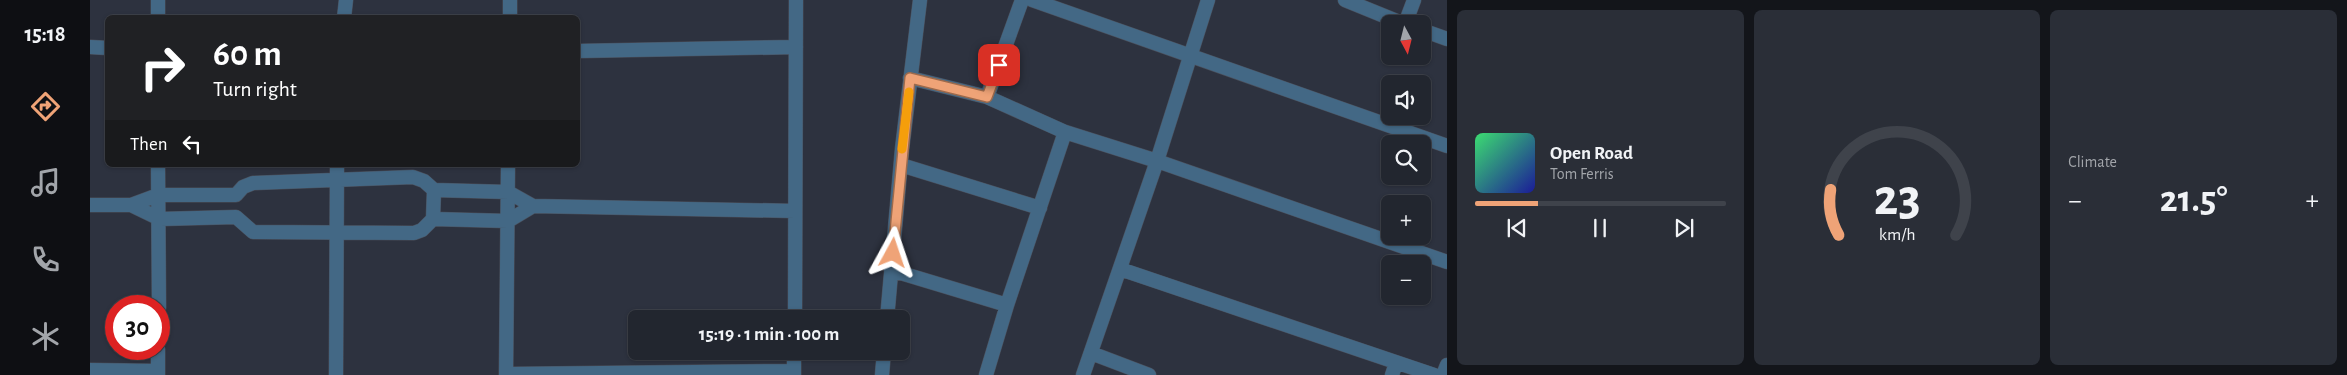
<!DOCTYPE html>
<meta charset="utf-8">
<style>
body{margin:0;font-family:"Alegreya Sans",sans-serif;background:#2a2e37;color:#f1f3f6;height:100vh;display:flex;flex-direction:column;font-size:19px;white-space:nowrap}
*{box-sizing:border-box;margin:0}
p{font-size:16px;color:#a2a5aa}
.icon{flex:none;width:28px;height:28px;fill:none;stroke:currentColor;stroke-width:2;stroke-linecap:round;stroke-linejoin:round}
.map{position:relative;flex:1;overflow:hidden}
.panel{display:flex;flex-direction:column;gap:10px;padding:10px;background:#13151a;width:900px}
.panel>*{flex:none}
.guide{position:absolute;left:15px;top:15px;width:475px;height:152px;border-radius:8px;box-shadow:0 1px 4px #0004,0 0 0 1px #3f434b;background:#202124;color:#fff;overflow:hidden}
.needle{width:32px;rotate:173deg}
.buttons{position:absolute;left:1291px;top:15px;display:grid;gap:10px}
.buttons a{display:grid;place-items:center;width:50px;height:50px;border-radius:8px;background:#22262f;box-shadow:0 1px 4px #0004,0 0 0 1px #3f434b;font-size:25px}
.speed{position:absolute;left:15px;top:295px;display:flex;gap:10px;font-size:25px;font-weight:700;text-align:center}
.speed>*{display:grid;place-content:center;width:65px;height:65px;border-radius:50%;background:#22262f;box-shadow:0 1px 4px #0004,0 0 0 1px #3f434b;line-height:1}
.speed .limit{border:8px solid #d22;background:#fff;color:#111}
.pin{position:absolute;display:grid;place-items:center;width:42px;height:42px;color:#fff;margin:-21px;border-radius:10px;box-shadow:0 2px 8px #0006}
.me{position:absolute;width:55px;margin:-28px;rotate:5deg;stroke-linejoin:round;filter:drop-shadow(0 0 4px #0008)}
.turn{display:flex;align-items:center;gap:18px;height:105px;padding:0 25px;font-size:22px}
.turn .icon{width:65px;height:65px;stroke-width:2.5}
.turn b{display:block;font-size:35px;line-height:42px}
.then{display:flex;align-items:center;height:48px;padding:0 25px;background:#0003;gap:10px;font-size:19px}
.big{font-size:38px;font-weight:700;line-height:1.1}
.panel .widget{flex:1;display:flex;flex-direction:column;justify-content:center;gap:8px;min-width:0;padding:0 18px;border-radius:8px;background:#2a2e37}
.panel .dial{align-items:center;gap:0}
.dial svg{height:130px;overflow:visible;fill:none;stroke:#3f434b;stroke-width:7;stroke-linecap:round;text-anchor:middle}
.dial text{fill:#f1f3f6;stroke:none}
.song{display:flex;align-items:center;gap:15px}
.cover{width:60px;height:60px;border-radius:8px;background:linear-gradient(135deg,hsl(140 70% 55%),hsl(240 70% 35%))}
.played{height:5px;border-radius:2px;background:linear-gradient(90deg,#efa377 25%,#3f434b 25%)}
.keys{display:flex;justify-content:space-around;direction:ltr}
.heat{display:flex;justify-content:space-between;align-items:center;font-size:28px;direction:ltr}
.panel .tiles{flex:1;display:grid;gap:10px;grid-template-columns:repeat(3,1fr)}
.trip{position:absolute;left:538px;top:310px;width:282px;height:50px;border-radius:8px;background:#22262f;box-shadow:0 1px 4px #0004,0 0 0 1px #3f434b;font-weight:700;line-height:50px;text-align:center}
main{display:flex;flex:1;min-height:0}
.tabs{display:flex;flex-direction:column;width:90px;justify-content:space-around;align-items:center;background:#0e0f13;color:#a2a5aa}
.tabs .icon{width:35px;height:35px}
.tabs .on{color:#efa377}
.tabs b{font-size:22px;color:#f1f3f6}
.map>svg:first-child{display:block}
.lines{fill:none;stroke-linecap:round;stroke-linejoin:round}
.minor-casing{stroke:#4b505c;stroke-width:15}
.minor{stroke:#436885;stroke-width:14}
.route-casing{stroke:#9b6a4d;stroke-width:12}
.route{stroke:#efa377;stroke-width:9}
.slow{stroke:#f59e0b;stroke-width:9}
</style>
<main>
<nav class="tabs">
<b>15:18</b>
<svg class="icon on" aria-label="directions" viewBox="0 0 24 24"><path d="M12 3l9 9-9 9-9-9zM9 14v-3h6M13 9l2 2-2 2"/></svg>
<svg class="icon" aria-label="music" viewBox="0 0 24 24"><path d="M9 18V5l10-2v13"/><circle cx="6" cy="18" r="3"/><circle cx="16" cy="16" r="3"/></svg>
<svg class="icon" aria-label="phone" viewBox="0 0 24 24"><path d="M5 4h4l2 5-3 2q2 4 5 5l2-3 5 2v4C11 20 4 13 5 4z"/></svg>
<svg class="icon" aria-label="climate" viewBox="0 0 24 24"><path d="M12 3v18M4 7l16 10M4 17L20 7"/></svg>
</nav>
<div class="map">
<svg width="1357" height="375" viewBox="0 0 1357 375">
<rect width="100%" height="100%" fill="#2d323f"/>
<g class="lines">
<g class="minor-casing">
<path id="minor" d="M 942,0 L 1357,146
M 1255,0 L 1314,24
M 68,18 L 68,0
M 254,18 L 256,0
M 420,18 L 420,0
M 1315,24 L 1324,0
M 1332,30 L 1357,39
M 0,47 L 18,48
M 488,51 L 706,47
M 820,78 L 897,97 L 975,132 L 1067,161 L 1357,262
M 897,97 L 932,0
M 68,165 L 69,308
M 811,165 L 950,208
M 0,205 L 41,205 L 68,195 L 146,195 L 153,187 L 163,183 L 323,177 L 334,181 L 344,190 L 418,192 L 443,206 L 705,211
M 41,205 L 70,219 L 146,217 L 163,232 L 324,233 L 332,230 L 343,219 L 418,221 L 443,206
M 343,219 L 344,190
M 1030,269 L 1344,375
M 801,270 L 917,305
M 705,319 L 706,0
M 797,319 L 812,149 L 830,0
M 1001,353 L 1059,375
M 0,370 L 68,371
M 416,374 L 704,371
M 68,375 L 68,349
M 246,375 L 247,165
M 416,375 L 418,165
M 704,375 L 704,351
M 792,375 L 794,351
M 896,375 L 917,305 L 975,132
M 993,375 L 1067,161 L 1118,0
M 1302,375 L 1306,363
M 1353,375 L 1357,365"/>
</g>
<use href="#minor" class="minor"/>
</g>
<g class="lines">
<g class="route-casing">
<path id="route" d="M 803,253 L 820,78 L 897,97 L 909,65"/>
</g>
<use href="#route" class="route"/>
<path class="slow" d="M 812,149 L 819,92"/>
</g>
</svg>
<div class="buttons">
<a><svg class="needle" viewBox="-14 -14 28 28"><path d="M0-13l5 13h-10z" fill="#e53935"/><path d="M0 13l5-13h-10z" fill="#a2a5aa"/></svg></a>
<a><svg class="icon" aria-label="sound" viewBox="0 0 24 24"><path d="M4 9h4l5-4v14l-5-4H4zM17 9q2 3 0 6"/></svg></a>
<a><svg class="icon" aria-label="search" viewBox="0 0 24 24"><circle cx="10" cy="10" r="6"/><path d="M15 15l6 6"/></svg></a>
<a>+</a>
<a>−</a>
</div>
<div class="speed"><div class="limit">30</div></div>
<div class="pin" style="left:909px;top:65px;background:#d93025"><svg class="icon" aria-label="arrive" viewBox="0 0 24 24"><path d="M6 21V4h12l-3 4 3 4H6"/></svg></div>
<svg class="me" style="left:803px;top:253px" viewBox="-20 -20 40 40"><path d="M0-17L14 15 0 8-14 15z" fill="#efa377" stroke="#fff" stroke-width="4"/></svg>
<div class="trip">15:19 · 1 min · 100 m</div>
<div class="guide">
<div class="turn"><svg class="icon" aria-label="right" viewBox="0 0 24 24"><path d="M7 20v-9h11M14 6l5 5-5 5"/></svg><div><b>60 m</b>Turn right</div></div>
<div class="then">Then<svg class="icon" aria-label="left" viewBox="0 0 24 24"><path d="M17 20v-9H6M10 6l-5 5 5 5"/></svg></div>
</div>
</div>
<section class="panel">
<div class="tiles">
<div class="widget">
<div class="song"><i class="cover"></i><div><b>Open Road</b><p>Tom Ferris</p></div></div>
<div class="played"></div>
<div class="keys"><svg class="icon" aria-label="previous" viewBox="0 0 24 24"><path d="M18 5L8 12l10 7zM5 5v14"/></svg><svg class="icon" aria-label="pause" viewBox="0 0 24 24"><path d="M8 5v14M16 5v14"/></svg><svg class="icon" aria-label="next" viewBox="0 0 24 24"><path d="M6 5l10 7-10 7zM19 5v14"/></svg></div>
</div>
<div class="widget dial"><svg viewBox="0 0 100 80">
<path d="M14 69A42 42 0 1 1 86 69"/>
<path d="M14 69A42 42 0 0 1 9 41" stroke="#efa377"/>
<text x="50" y="56" font-size="32" font-weight="700">23</text>
<text x="50" y="72" font-size="11">km/h</text>
</svg></div>
<div class="widget"><p>Climate</p>
<div class="heat"><a>−</a><b class="big">21.5°</b><a>+</a></div>
</div>
</div>
</section>
</main>
